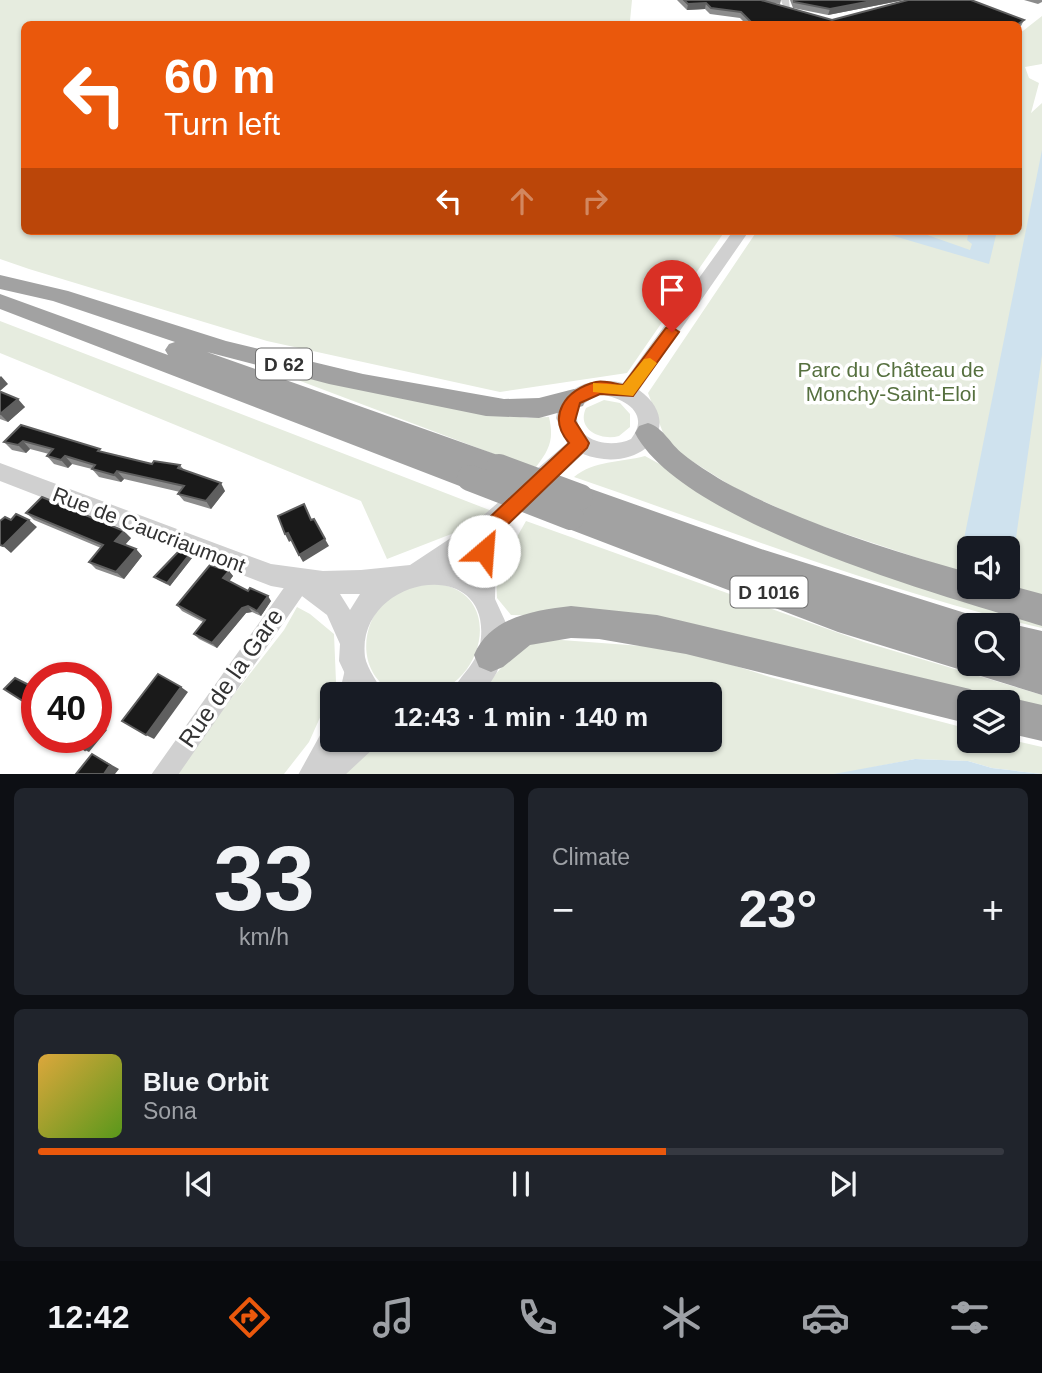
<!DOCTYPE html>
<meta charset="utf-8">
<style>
body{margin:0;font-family:Arial,sans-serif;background:#20242c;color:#f1f3f6;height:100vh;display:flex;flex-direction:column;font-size:26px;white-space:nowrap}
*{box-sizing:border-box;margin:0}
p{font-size:23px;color:#9ea1a6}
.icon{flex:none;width:38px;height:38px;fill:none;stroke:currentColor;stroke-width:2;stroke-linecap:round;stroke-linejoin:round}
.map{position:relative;height:774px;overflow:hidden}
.panel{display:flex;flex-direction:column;gap:14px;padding:14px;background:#0d0f14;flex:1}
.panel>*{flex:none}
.guide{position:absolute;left:21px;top:21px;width:1001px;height:214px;border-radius:10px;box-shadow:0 2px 5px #0004;background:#ea580c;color:#fff;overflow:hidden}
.controls{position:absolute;left:957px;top:536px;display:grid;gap:14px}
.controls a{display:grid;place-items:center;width:63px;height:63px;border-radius:10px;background:#171b24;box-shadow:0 2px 5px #0004;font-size:35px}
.speed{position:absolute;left:21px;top:662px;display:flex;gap:14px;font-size:35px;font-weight:700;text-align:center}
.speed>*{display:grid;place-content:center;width:91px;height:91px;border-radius:50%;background:#171b24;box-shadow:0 2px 5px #0004;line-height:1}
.speed .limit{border:10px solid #d22;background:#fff;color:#111}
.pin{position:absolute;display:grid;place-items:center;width:60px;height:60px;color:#fff;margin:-72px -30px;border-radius:50% 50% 50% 0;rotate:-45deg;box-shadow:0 0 7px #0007}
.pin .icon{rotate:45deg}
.me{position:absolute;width:77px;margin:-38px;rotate:27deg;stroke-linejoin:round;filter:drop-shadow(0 0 5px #0008)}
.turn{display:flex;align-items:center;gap:24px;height:147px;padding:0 28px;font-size:32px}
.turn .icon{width:91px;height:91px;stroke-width:2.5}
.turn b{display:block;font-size:49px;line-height:60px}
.lanes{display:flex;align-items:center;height:66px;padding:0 28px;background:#0003;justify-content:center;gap:35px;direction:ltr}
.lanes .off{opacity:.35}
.big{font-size:52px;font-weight:700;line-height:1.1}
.panel .card{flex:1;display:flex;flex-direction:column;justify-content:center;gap:10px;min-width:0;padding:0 24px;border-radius:10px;background:#20242c}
.panel .dial{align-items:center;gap:0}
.dial b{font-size:91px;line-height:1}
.song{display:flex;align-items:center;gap:21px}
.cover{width:84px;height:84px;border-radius:10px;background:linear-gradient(135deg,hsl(40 70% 55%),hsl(90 70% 35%))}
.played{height:7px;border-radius:4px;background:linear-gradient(90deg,#ea580c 65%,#363941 65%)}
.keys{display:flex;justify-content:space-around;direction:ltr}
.heat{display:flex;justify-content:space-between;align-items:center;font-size:38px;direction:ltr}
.panel .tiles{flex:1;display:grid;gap:14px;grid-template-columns:1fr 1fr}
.card:last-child{grid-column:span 2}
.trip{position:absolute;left:320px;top:682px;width:402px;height:70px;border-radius:10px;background:#171b24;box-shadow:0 2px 5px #0004;font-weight:700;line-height:70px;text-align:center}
.dock{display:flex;height:112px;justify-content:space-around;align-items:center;background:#090b0e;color:#9ea1a6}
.dock .icon{width:49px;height:49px}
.dock .on{color:#ea580c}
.dock b{font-size:32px;color:#f1f3f6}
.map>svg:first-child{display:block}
.green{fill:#e6ecdf}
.water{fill:#cfe2ee}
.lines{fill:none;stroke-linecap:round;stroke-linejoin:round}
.minor{fill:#d0d0d0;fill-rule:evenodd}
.tertiary{fill:#d0d0d0;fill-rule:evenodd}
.trunk{fill:#a2a2a2;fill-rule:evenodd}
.trunk-bridge{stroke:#a2a2a2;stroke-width:26}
.wall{fill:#8c8c8c}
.shaded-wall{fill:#5f5f5f}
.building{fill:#1a1a1a;stroke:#5f5f5f;stroke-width:2}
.route{fill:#ea580c;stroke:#983908;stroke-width:2}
.slow{fill:#f59e0b}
.labels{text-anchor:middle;stroke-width:7;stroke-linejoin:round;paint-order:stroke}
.shield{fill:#fff;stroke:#707070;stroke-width:2}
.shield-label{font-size:19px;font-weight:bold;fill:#333}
.park-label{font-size:21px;fill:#56703f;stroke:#fff}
.street-label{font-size:21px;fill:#333;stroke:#fff}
.near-street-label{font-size:24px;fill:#333;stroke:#fff}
</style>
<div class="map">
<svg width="1042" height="775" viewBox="0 0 1042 775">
<rect width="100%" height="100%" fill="#fff"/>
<path class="green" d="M 0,0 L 632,0 L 630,21 L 594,24 L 24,24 L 24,231 L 725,231 L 627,373 L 500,392 L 267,341 L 29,269 L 0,259 Z
M 1042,16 L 1042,64 L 1025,67 L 1029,78 L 1039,83 L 1031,113 L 1042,103 L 1042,596 L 1008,586 L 1008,548 L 970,548 L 969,575 L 804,520 L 733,487 L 668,446 L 648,393 L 757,231 L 1018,231 L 1019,34 Z
M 0,321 L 492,511 L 472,526 L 387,559 L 361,501 L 0,353 Z
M 237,357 L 443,403 L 526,418 L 549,417 C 554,439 550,449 536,467 L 507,459 Z
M 604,400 L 620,403 L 630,414 L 630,427 L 619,436 C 601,441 576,430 586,408 Z
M 645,456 L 665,467 L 1042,615 L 1042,628 C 883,591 728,530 574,477 C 595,460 619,463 645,456 Z
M 526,521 L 864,642 L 1042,695 L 1042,711 L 656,619 L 511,615 L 497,598 L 496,574 Z
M 417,584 C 426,584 436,583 444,585 C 507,600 480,695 418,695 C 408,695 400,695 392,691 C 358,672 360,627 384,602 C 392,594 407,589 417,584 Z
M 297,607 L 310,614 L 334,634 L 336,682 L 309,742 L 284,774 L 171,775 L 284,630 Z
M 548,639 L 682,649 L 770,677 L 969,729 L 970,740 L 1008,739 L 1042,747 L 1042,774 L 992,768 L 968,761 L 915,759 L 834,775 L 343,775 L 380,740 L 710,740 L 710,695 L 478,695 L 517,649 Z"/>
<path class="water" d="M 1042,150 L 1042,355 L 1011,573 L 1008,572 L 1008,548 L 970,548 L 969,554 L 963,544 Z
M 877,231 L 916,231 L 970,250 L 972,244 L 967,240 L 969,231 L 997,231 L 989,264 Z
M 915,759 L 968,761 L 992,768 L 1042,774 L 834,774 Z"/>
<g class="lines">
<path class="minor" d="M 781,0 L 789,0 L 790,9 L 780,11 L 783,6 Z
M 300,573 L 307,575 L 310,582 L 307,589 L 178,775 L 151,775 L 293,575 Z
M 355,658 L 363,661 L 366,669 L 361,695 L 339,695 L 347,661 Z
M 332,724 L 332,740 L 342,740 L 337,750 L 348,740 L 377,740 L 374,748 L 345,775 L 298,775 L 324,728 Z"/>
<path class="tertiary" d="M 733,231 L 749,231 L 639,390 C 689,426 639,476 583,454 L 506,525 L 496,551 L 495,599 L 506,623 L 506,644 L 497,672 L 483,695 L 451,695 C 458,676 476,666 480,645 C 496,552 355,575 365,657 C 367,669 379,683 383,695 L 355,695 L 339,661 L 340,644 L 327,615 L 294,590 L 271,586 L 0,481 L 0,463 L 271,564 L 323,571 L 361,570 L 410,565 L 478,520 L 567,443 L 556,418 C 562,385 594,376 623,383 ZM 598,394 C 622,397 652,412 631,439 C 608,450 570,440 578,408 ZM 472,551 L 472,571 L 455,562 ZM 340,594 L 360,594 L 350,610 Z"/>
<path class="trunk" d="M 0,275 L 68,291 L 226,341 L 363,374 L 504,399 L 539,398 L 574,389 L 583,392 L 586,399 L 583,406 L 539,418 L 486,416 L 329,384 L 207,352 L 509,459 L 513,467 L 509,475 L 499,478 L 481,472 L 484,478 L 480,486 L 470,490 L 0,309 L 0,294 L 168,355 L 165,350 L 169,344 L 175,342 L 53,301 L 0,289 Z
M 648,423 C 664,428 670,444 683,454 C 695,464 710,473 723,481 C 800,523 886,549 970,573 L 970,586 L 1008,585 L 1042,594 L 1042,626 C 944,596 682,524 635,433 L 639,426 Z
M 580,485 L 761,549 L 981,618 L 984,625 L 970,625 L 970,663 L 1008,663 L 1008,625 L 1003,625 L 1008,623 L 1042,631 L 1042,695 L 838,632 L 561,526 L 557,517 L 561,508 L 570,505 L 566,497 L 570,488 Z
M 571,606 L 657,615 L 970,689 L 982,695 L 985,702 L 970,702 L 970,724 L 686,654 L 599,639 L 571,638 L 530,645 L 503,667 L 491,672 L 479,667 L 474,655 C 490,617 535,610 571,606 Z
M 1008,697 L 1042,705 L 1042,741 L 1008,733 L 1008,702 L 997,702 Z"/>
<path class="trunk-bridge" d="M 499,467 L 580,497
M 470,478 L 571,517"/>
</g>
<path class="wall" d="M 677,0 L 781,0 L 780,4 L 773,3 L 832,20 L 908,0 L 971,0 L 1024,20 L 1021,26 L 1018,28 L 1018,24 L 746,24 L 740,18 L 710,14 L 705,9 L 687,10 Z
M 790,0 L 904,0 L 828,15 L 793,8 Z
M 1024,0 L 1042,0 L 1042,2 L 1038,4 Z
M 0,393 L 25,407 L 8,422 L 0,419 Z
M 21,425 L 103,452 L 152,464 L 180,465 L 184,470 L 225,491 L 211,509 L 184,501 L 178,494 L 180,492 L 124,479 L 121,482 L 99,477 L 92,469 L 72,464 L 68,468 L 54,464 L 47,456 L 49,454 L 30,449 L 26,453 L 12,450 L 4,442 Z
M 26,513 L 131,538 L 125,545 L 136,549 L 142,556 L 124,579 L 96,569 L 89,562 L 101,548 L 34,520 Z
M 189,555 L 192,558 L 170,586 L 158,580 L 154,577 Z
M 229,571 L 233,576 L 229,581 L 248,591 L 271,601 L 261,616 L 252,612 L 246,613 L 217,648 L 199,639 L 194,634 L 203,622 L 182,611 L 177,605 Z"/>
<path class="shaded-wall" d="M 877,0 L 904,0 L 828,15 L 830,9 Z
M 706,3 L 705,9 L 687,10 L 688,4 Z
M 1,376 L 8,384 L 0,391 L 0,377 Z
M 18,399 L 25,407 L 8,422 L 0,414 Z
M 23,441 L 30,449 L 26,453 L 18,445 Z
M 65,456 L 72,464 L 68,468 L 61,460 Z
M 117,471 L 124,479 L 121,482 L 114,475 Z
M 221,483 L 225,491 L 211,509 L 206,501 Z
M 29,520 L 37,527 L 11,553 L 3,546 Z
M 124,531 L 131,538 L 122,548 L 115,541 Z
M 288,533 L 292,540 L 289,542 L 285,534 Z
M 325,539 L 329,546 L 303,562 L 299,555 Z
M 136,549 L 142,556 L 124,579 L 116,572 Z
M 189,555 L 192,558 L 170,586 L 167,583 Z
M 229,571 L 233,576 L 228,583 L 223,578 Z
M 268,596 L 271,601 L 261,616 L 257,611 Z
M 248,606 L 252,612 L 246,613 L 217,648 L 212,643 L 242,608 Z
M 181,687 L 188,692 L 154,739 L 146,735 Z
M 96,722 L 107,730 L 89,752 L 85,750 L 96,737 Z
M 92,754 L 119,769 L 115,774 L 104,774 Z"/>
<path class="building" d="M 684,0 L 761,0 L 832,20 L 908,0 L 971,0 L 1024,20 L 1018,24 L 753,24 L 741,12 L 711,8 L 706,3 L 688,4 Z
M 794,0 L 877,0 L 830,9 L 794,2 Z
M 1,392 L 18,399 L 0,414 L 0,393 Z
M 21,425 L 100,449 L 98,451 L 152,464 L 154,461 L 180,465 L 178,468 L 221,483 L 206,501 L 178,494 L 184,486 L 117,471 L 114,475 L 92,469 L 95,465 L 65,456 L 61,460 L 47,456 L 53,449 L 23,441 L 18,445 L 4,442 Z
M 42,497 L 124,531 L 115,541 L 136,549 L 116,572 L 89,562 L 103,545 L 26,513 Z
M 304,504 L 311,520 L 314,519 L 325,539 L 299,555 L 288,533 L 285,534 L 278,516 Z
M 16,514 L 29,520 L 3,546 L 0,545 L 0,521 L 5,517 L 11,520 Z
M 179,551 L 189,555 L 167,583 L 154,577 Z
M 210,565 L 229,571 L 223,578 L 248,591 L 250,588 L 268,596 L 257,611 L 248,606 L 242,608 L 212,643 L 194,634 L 205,620 L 177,605 Z
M 158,674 L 181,687 L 146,735 L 122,721 Z
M 15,678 L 37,689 L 37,710 L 4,689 Z
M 96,723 L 103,728 L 96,736 Z
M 67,737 L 95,737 L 85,750 Z
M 92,754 L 110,765 L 104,774 L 76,774 Z"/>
<path class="route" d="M 672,327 L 679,332 L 633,396 L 600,394 L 580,403 L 575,421 L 589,443 L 587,448 L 504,528 L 491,557 L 484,560 L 477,557 L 474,551 L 491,516 L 569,443 C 546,416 566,389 596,382 C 604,380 615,384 623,385 L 666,328 Z"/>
<path class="slow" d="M 650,358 L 657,363 L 633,396 L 593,392 L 593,383 L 623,385 L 644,359 Z"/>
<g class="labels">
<g class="shield">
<rect x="256" y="348.5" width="56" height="31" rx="5"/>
<rect x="730.5" y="576.5" width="77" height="31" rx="5"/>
</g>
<g class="shield-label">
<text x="284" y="371">D 62</text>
<text x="769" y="599">D 1016</text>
</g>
<g class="park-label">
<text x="891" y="377">Parc du Château de<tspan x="891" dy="24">Monchy-Saint-Eloi</tspan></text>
</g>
<g class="street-label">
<text transform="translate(149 530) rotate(21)" y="7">Rue de Caucriaumont</text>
</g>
<g class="near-street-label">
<text transform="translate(231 678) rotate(-55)" y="8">Rue de la Gare</text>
</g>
</g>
</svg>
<div class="controls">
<a><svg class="icon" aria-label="sound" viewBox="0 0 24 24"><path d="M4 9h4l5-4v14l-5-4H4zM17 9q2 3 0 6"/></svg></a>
<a><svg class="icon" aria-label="search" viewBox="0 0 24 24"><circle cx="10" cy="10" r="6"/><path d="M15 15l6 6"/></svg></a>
<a><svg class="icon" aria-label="layers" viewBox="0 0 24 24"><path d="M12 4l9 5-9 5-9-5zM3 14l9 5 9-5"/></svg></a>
</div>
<div class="speed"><div class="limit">40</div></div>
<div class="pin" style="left:672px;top:332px;background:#d93025"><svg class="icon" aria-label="arrive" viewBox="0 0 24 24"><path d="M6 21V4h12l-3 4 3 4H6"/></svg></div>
<svg class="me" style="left:484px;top:551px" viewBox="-20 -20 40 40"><circle r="19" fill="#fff"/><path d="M0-13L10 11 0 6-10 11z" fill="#ea580c"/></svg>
<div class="trip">12:43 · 1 min · 140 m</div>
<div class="guide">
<div class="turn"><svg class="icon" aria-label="left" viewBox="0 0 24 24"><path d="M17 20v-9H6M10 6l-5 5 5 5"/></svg><div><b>60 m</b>Turn left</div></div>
<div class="lanes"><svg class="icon" aria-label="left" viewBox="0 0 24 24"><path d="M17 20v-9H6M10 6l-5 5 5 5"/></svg><svg class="icon off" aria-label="ahead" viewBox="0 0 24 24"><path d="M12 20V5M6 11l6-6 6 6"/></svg><svg class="icon off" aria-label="right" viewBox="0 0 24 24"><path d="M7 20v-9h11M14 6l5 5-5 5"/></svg></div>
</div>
</div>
<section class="panel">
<div class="tiles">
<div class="card dial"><b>33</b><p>km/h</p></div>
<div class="card"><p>Climate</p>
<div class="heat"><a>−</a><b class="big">23°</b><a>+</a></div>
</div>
<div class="card">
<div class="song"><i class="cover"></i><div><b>Blue Orbit</b><p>Sona</p></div></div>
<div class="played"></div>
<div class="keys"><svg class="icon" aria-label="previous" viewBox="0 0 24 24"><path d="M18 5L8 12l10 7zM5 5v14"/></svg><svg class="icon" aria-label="pause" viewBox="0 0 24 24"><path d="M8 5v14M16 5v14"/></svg><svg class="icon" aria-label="next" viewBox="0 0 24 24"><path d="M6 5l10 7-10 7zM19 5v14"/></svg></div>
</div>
</div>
</section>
<nav class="dock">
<b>12:42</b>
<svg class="icon on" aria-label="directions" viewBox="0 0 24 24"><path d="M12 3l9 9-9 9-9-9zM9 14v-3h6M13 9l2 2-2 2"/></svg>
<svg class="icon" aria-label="music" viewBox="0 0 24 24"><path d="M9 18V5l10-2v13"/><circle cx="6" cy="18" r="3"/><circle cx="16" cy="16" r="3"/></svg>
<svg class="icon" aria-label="phone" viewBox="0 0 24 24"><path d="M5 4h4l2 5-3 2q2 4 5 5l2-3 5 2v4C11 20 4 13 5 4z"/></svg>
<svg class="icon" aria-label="climate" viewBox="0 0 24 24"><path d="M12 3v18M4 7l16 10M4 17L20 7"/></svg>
<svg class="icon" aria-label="car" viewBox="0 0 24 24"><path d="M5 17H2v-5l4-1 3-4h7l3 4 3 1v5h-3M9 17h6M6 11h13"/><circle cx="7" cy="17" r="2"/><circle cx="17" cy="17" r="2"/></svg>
<svg class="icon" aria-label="filters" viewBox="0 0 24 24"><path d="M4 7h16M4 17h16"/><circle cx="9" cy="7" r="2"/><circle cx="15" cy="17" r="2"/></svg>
</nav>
